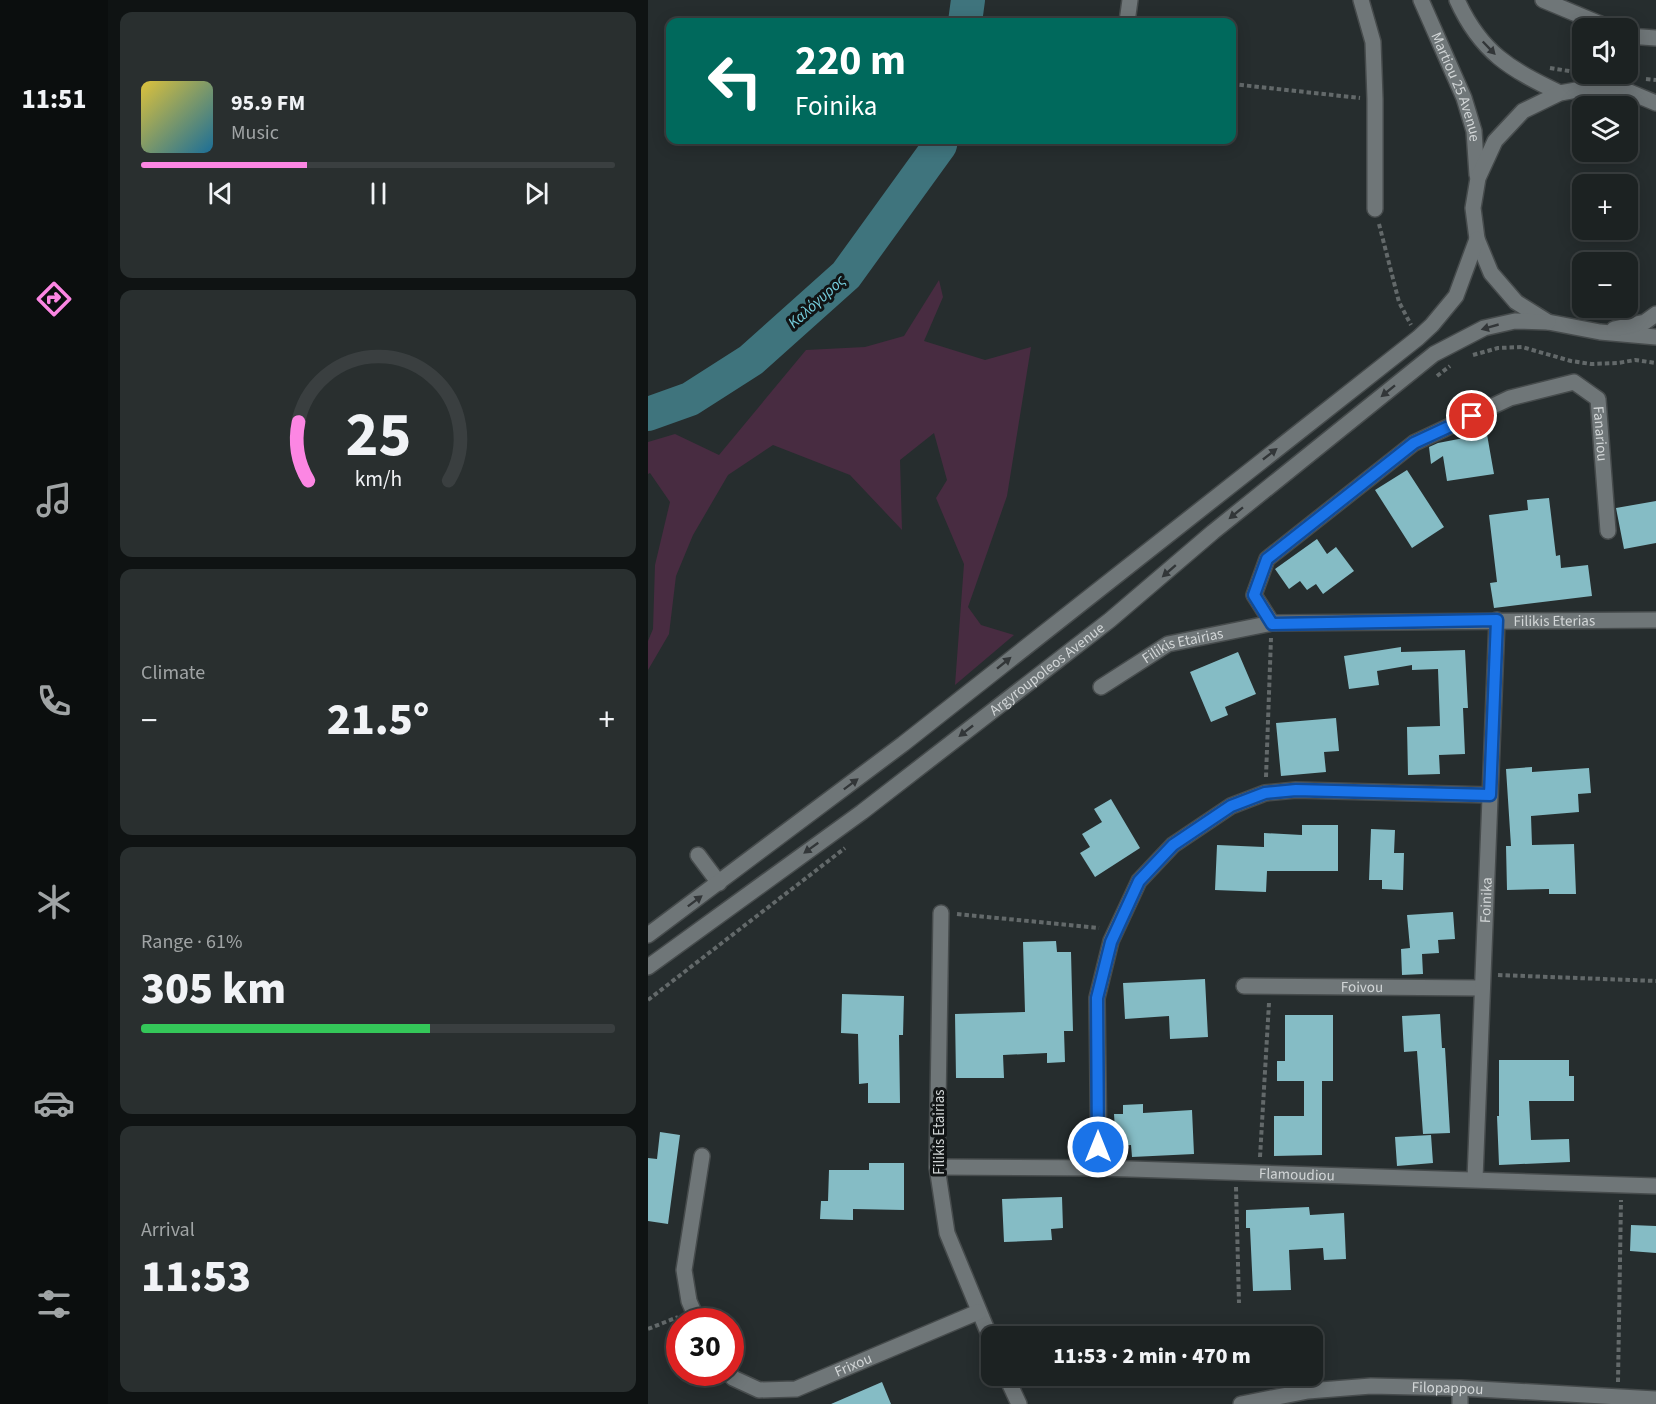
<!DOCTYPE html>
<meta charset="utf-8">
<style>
body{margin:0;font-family:"Source Sans 3",sans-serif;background:#292f2f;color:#f1f3f6;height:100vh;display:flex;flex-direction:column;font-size:22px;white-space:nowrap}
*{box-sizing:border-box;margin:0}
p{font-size:20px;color:#a0a4a5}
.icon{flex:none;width:33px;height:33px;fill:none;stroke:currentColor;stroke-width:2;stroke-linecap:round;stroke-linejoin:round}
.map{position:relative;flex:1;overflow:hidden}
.drawer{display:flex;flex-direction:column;gap:12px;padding:12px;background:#0f1313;width:540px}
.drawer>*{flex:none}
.guide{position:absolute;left:18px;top:18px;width:570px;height:126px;border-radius:12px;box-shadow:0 3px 15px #0003,0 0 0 2px #3a3f40;background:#00695c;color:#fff;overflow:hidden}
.tools{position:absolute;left:924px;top:18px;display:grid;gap:12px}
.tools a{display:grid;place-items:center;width:66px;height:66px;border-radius:12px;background:#1c2222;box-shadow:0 3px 15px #0003,0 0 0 2px #3a3f40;font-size:30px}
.speed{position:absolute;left:18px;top:1308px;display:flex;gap:12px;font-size:30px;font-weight:700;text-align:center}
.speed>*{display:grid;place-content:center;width:78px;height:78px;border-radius:50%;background:#1c2222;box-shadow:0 3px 15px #0003,0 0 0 2px #3a3f40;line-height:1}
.speed .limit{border:9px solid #d22;background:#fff;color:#111}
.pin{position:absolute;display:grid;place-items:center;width:51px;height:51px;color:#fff;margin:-26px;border:3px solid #fff;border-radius:50%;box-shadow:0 2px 6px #0007}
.me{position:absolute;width:66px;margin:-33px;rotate:0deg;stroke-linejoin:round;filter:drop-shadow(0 0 4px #0008)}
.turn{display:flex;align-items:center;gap:21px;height:126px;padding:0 30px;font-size:27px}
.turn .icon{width:78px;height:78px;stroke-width:2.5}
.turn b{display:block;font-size:42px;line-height:51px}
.big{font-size:45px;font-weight:800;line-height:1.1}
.drawer .tile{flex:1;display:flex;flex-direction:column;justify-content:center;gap:9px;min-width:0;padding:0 21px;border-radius:12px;background:#292f2f}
.drawer .dial{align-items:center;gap:0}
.dial svg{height:156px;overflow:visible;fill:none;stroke:#3a3f40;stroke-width:7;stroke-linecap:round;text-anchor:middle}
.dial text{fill:#f1f3f6;stroke:none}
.song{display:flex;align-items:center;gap:18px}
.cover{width:72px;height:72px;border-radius:9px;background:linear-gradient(135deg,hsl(50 70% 55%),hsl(200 70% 35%))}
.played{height:6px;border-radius:3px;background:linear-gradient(90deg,#fc86e3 35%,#3a3f40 35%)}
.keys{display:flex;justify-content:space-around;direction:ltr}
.heat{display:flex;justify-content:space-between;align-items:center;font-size:33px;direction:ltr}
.charge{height:9px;border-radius:4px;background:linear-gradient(90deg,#34c759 61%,#3a3f40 0)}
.trip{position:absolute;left:333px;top:1326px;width:342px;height:60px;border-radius:12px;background:#1c2222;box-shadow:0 3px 15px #0003,0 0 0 2px #3a3f40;font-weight:800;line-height:60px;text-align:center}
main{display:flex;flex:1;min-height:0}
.dock{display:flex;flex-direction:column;width:108px;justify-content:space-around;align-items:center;background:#0b0e0e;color:#a0a4a5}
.dock .icon{width:42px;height:42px}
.dock .active{color:#fc86e3}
.dock b{font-size:27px;color:#f1f3f6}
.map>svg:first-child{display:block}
.green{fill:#482c41}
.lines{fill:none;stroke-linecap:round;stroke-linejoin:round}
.river{stroke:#3f747d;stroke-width:34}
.building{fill:#85bcc5}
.street-casing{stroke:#464b4c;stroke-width:18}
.secondary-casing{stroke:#464b4c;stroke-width:18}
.path{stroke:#63696a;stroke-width:4;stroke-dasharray:4.5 3;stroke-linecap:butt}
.street{stroke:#6f7678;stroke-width:15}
.secondary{stroke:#6f7678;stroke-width:15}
.oneway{fill:#323638}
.route-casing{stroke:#114b97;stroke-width:15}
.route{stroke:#1a73e8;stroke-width:10}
.labels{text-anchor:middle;stroke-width:6;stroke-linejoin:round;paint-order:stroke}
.street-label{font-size:15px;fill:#d2d6d7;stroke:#111415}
.water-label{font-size:16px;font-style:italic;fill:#76cfde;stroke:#111415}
</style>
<main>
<nav class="dock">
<b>11:51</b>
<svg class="icon active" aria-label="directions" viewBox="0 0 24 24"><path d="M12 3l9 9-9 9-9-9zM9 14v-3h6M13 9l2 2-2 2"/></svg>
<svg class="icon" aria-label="music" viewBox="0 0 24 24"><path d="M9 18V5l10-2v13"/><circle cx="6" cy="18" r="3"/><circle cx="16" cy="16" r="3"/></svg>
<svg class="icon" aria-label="phone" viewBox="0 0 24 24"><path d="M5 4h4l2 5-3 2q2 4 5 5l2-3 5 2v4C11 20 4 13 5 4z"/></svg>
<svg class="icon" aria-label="climate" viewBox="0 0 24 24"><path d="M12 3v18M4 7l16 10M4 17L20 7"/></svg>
<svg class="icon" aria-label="car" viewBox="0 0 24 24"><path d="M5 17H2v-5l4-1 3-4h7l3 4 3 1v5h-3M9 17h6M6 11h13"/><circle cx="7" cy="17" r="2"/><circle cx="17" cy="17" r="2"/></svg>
<svg class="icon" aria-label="filters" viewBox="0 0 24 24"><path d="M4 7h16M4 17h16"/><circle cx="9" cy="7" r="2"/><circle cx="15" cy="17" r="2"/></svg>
</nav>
<section class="drawer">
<div class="tile">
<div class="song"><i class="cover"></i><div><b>95.9 FM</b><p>Music</p></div></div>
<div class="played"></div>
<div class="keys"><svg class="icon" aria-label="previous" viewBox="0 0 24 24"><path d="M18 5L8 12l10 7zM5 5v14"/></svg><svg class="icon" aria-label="pause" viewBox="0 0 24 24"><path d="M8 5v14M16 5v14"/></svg><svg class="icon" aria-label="next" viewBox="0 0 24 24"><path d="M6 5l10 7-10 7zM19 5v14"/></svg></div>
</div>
<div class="tile dial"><svg viewBox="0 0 100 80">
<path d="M14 69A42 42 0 1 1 86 69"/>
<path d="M14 69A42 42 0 0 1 9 39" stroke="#fc86e3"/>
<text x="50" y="56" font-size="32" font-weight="700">25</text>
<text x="50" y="72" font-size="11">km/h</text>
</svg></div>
<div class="tile"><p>Climate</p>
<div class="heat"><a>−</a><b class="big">21.5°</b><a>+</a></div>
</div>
<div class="tile"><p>Range · 61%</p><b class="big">305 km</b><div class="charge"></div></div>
<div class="tile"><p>Arrival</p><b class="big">11:53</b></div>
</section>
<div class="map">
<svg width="1008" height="1404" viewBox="0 0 1008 1404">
<rect width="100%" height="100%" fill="#262d2e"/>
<path class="green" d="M 291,280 L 295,297 L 276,341 L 337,360 L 383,347 L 359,496 L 320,607 L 333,625 L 366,635 L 307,685 L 316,564 L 288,498 L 299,480 L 286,433 L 252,460 L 254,530 L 202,475 L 125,445 L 80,475 L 45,535 L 28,576 L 21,634 L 0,670 L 0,641 L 5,629 L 7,565 L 22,502 L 2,473 L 0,474 L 0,442 L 27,434 L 71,455 L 158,350 L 217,347 L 256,336 Z"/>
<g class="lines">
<path class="river" d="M 317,22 L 320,0
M 0,414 L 42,399 L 103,360 L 198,275 L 292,145 L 293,140"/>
</g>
<path class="building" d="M 837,423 L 846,474 L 799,481 L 795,456 L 783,464 L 781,447 L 790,443 L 821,437 L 819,429 Z
M 759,470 L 796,527 L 764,548 L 727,490 Z
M 901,498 L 908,556 L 912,555 L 913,568 L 940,565 L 944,596 L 846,608 L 842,583 L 849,582 L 841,515 L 880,510 L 879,500 Z
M 1008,501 L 1008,543 L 976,549 L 968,508 Z
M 669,539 L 679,554 L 688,547 L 706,571 L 675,594 L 668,584 L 659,590 L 652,581 L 641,589 L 627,569 Z
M 753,647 L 753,652 L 817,650 L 820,708 L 815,708 L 817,754 L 791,755 L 792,774 L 760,775 L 759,727 L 792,726 L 790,669 L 764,670 L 764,665 L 729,671 L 731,685 L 701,689 L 696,656 Z
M 590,652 L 608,694 L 577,707 L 580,715 L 563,722 L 542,672 Z
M 688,718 L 691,751 L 676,752 L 678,772 L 633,776 L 628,723 Z
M 884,767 L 884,772 L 941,768 L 943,793 L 930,794 L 931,812 L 883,816 L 884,845 L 926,844 L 928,894 L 901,894 L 901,889 L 859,890 L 858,846 L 863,846 L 858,769 Z
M 463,799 L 492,848 L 447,877 L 432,853 L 442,847 L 434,834 L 454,822 L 446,809 Z
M 654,825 L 690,825 L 690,871 L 619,871 L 618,892 L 567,890 L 569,845 L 616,847 L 616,833 L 654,835 Z
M 723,829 L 747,830 L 746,853 L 756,853 L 755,890 L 734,889 L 734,880 L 721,880 Z
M 805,912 L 807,939 L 790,940 L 791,953 L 774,954 L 775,974 L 754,975 L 753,949 L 762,948 L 759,915 Z
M 408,941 L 409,952 L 423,952 L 425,1031 L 416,1031 L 417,1062 L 399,1063 L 399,1053 L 355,1055 L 356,1078 L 308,1078 L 307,1014 L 377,1012 L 375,942 Z
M 557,979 L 560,1037 L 522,1039 L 521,1016 L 477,1019 L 475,983 Z
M 194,994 L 256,996 L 255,1035 L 251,1035 L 252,1103 L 220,1103 L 220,1083 L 211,1084 L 210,1034 L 193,1033 Z
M 792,1014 L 794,1048 L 797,1048 L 802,1133 L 775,1134 L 769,1051 L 756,1052 L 754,1016 Z
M 637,1015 L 685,1015 L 685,1081 L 674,1081 L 674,1155 L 626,1156 L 626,1116 L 656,1116 L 656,1081 L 629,1081 L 629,1061 L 637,1061 Z
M 851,1060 L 921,1060 L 921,1076 L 926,1076 L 926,1101 L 881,1101 L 883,1140 L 921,1139 L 922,1162 L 851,1165 L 849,1116 L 851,1116 Z
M 495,1104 L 495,1113 L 544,1110 L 546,1154 L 484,1157 L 483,1145 L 468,1146 L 466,1114 L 475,1114 L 475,1105 Z
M 12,1132 L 32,1135 L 20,1224 L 0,1221 L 0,1158 L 9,1159 Z
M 783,1135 L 785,1163 L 749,1166 L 747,1137 Z
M 221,1163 L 256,1163 L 256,1210 L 205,1209 L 205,1220 L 172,1219 L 173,1201 L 180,1201 L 181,1170 L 221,1170 Z
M 414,1197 L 415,1228 L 403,1229 L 404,1240 L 356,1242 L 354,1199 Z
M 661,1207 L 662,1215 L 696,1213 L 698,1259 L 676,1260 L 675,1248 L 641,1250 L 643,1290 L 605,1291 L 602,1228 L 598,1228 L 598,1210 Z
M 983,1225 L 1008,1226 L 1008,1253 L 982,1251 Z
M 234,1382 L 243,1404 L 183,1404 Z"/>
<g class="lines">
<g class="street-casing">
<g id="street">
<path d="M 713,0 L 725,42 L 727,99 L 727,209"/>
<path d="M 895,0 L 962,28"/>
<path d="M 479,22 L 482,0"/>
<path d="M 980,36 L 1008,38"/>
<path id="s1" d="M 624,623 L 606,595 L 619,559 L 766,443 L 862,398 L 926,382 L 950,399 L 960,531"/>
<path id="s2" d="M 453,687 L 520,644 L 624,623 L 1008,620"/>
<path d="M 50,855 L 71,883"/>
<path d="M 293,913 L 289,1167 L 299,1233 L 344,1342"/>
<path id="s3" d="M 596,986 L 833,988"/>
<path id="s4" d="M 289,1167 L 451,1168 L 1008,1186"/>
<path d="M 451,1168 L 449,998 L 463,941 L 491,881 L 525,845 L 583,806 L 617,793 L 648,790 L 842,795"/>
<path id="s5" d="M 827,1179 L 849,620"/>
<path d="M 50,1322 L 41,1301 L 36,1270 L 54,1156"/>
<path id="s6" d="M 81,1372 L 85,1378 L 111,1390 L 148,1389 L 330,1312"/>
<path d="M 358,1376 L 371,1404"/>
<path d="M 812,1404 L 812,1388"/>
</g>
</g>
<g class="secondary-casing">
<g id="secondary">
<path id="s7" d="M 773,0 L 816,98 L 826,131 L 829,175"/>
<path d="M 809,0 C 833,53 862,69 912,93"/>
<path d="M 1008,103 L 979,91 L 945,87 L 912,93 L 875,111 L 847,141 L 830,178 L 825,208 L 829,239 L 843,273 L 868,302 L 900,322 L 952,332 L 1008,337"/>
<path d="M 966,329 L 997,322 L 1008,314"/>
<path d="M 0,935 L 255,744 L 770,338 L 784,325 L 808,296 L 829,239"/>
<path id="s8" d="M 0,967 L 214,812 L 462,620 L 565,532 L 786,354 L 836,328 L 867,321 L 900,322"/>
<path id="s9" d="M 593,1404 L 660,1391 L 723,1386 L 812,1388 L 1008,1399"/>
</g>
</g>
<path class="path" d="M 902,68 L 927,72
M 998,79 L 1008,80
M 584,84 L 712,98
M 731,224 L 751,302 L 763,325
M 825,355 L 850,348 L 874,347 L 923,361 L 943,364 L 970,363 L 987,360 L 1008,363
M 789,376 L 802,366
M 618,777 L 623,638
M 309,914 L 451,928
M 850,975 L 1008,981
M 0,1000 L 197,848
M 612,1157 L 621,1003
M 588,1187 L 591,1303
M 0,1329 L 30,1317
M 970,1382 L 973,1200"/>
<use href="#street" class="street"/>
<use href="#secondary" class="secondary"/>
</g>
<defs><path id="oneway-solid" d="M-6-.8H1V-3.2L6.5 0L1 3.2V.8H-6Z" transform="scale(1.5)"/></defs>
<g class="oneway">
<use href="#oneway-solid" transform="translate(841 48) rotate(46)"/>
<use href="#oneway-solid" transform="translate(842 327) rotate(164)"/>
<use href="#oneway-solid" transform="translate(740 391) rotate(141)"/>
<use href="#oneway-solid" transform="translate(622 454) rotate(-38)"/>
<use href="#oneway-solid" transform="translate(588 513) rotate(141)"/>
<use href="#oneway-solid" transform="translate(521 571) rotate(139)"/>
<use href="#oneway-solid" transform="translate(356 663) rotate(-39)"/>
<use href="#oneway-solid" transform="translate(318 731) rotate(142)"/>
<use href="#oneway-solid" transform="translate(203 784) rotate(-37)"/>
<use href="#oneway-solid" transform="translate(163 848) rotate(144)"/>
<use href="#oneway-solid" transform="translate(47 901) rotate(-37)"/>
</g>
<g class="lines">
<g class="route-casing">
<path id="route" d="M 450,1147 L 449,998 L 463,942 L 491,881 L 525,845 L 583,806 L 617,793 L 648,790 L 842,795 L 849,620 L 624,624 L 606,595 L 619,559 L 766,443 L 824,416"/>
</g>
<use href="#route" class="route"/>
</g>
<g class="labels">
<g class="street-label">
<text dy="5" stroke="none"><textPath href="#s7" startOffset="94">Martiou 25 Avenue</textPath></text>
<text dy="5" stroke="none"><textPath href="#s1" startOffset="495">Fanariou</textPath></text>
<text dy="5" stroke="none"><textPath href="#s2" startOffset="468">Filikis Eterias</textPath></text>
<text dy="5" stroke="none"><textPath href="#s2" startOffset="93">Filikis Etairias</textPath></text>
<text dy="5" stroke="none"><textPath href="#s8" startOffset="498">Argyroupoleos Avenue</textPath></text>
<text dy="5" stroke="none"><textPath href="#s5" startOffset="279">Foinika</textPath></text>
<text dy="5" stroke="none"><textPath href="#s3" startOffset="118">Foivou</textPath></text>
<text transform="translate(291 1132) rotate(-90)" y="5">Filikis Etairias</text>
<text dy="5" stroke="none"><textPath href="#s4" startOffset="360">Flamoudiou</textPath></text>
<text dy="5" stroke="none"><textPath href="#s6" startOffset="135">Frixou</textPath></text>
<text dy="5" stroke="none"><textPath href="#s9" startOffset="208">Filopappou</textPath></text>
</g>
<g class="water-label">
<text transform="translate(168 301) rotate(-42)" y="6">Καλόγυρος</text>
</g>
</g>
</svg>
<div class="tools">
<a><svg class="icon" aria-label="sound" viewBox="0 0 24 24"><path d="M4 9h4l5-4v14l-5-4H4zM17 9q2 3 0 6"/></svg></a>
<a><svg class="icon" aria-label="layers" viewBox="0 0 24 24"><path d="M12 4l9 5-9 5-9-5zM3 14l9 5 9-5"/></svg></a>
<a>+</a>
<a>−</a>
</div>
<div class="speed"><div class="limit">30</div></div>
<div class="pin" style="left:824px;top:416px;background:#d93025"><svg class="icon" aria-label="arrive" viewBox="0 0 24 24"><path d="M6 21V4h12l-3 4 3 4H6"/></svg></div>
<svg class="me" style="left:450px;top:1147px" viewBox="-20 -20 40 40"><circle r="17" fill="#1a73e8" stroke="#fff" stroke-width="3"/><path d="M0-11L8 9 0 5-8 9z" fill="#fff"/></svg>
<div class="trip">11:53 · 2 min · 470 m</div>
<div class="guide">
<div class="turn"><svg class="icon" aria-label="left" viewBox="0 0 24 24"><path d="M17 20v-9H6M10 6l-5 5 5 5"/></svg><div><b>220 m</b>Foinika</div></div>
</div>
</div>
</main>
